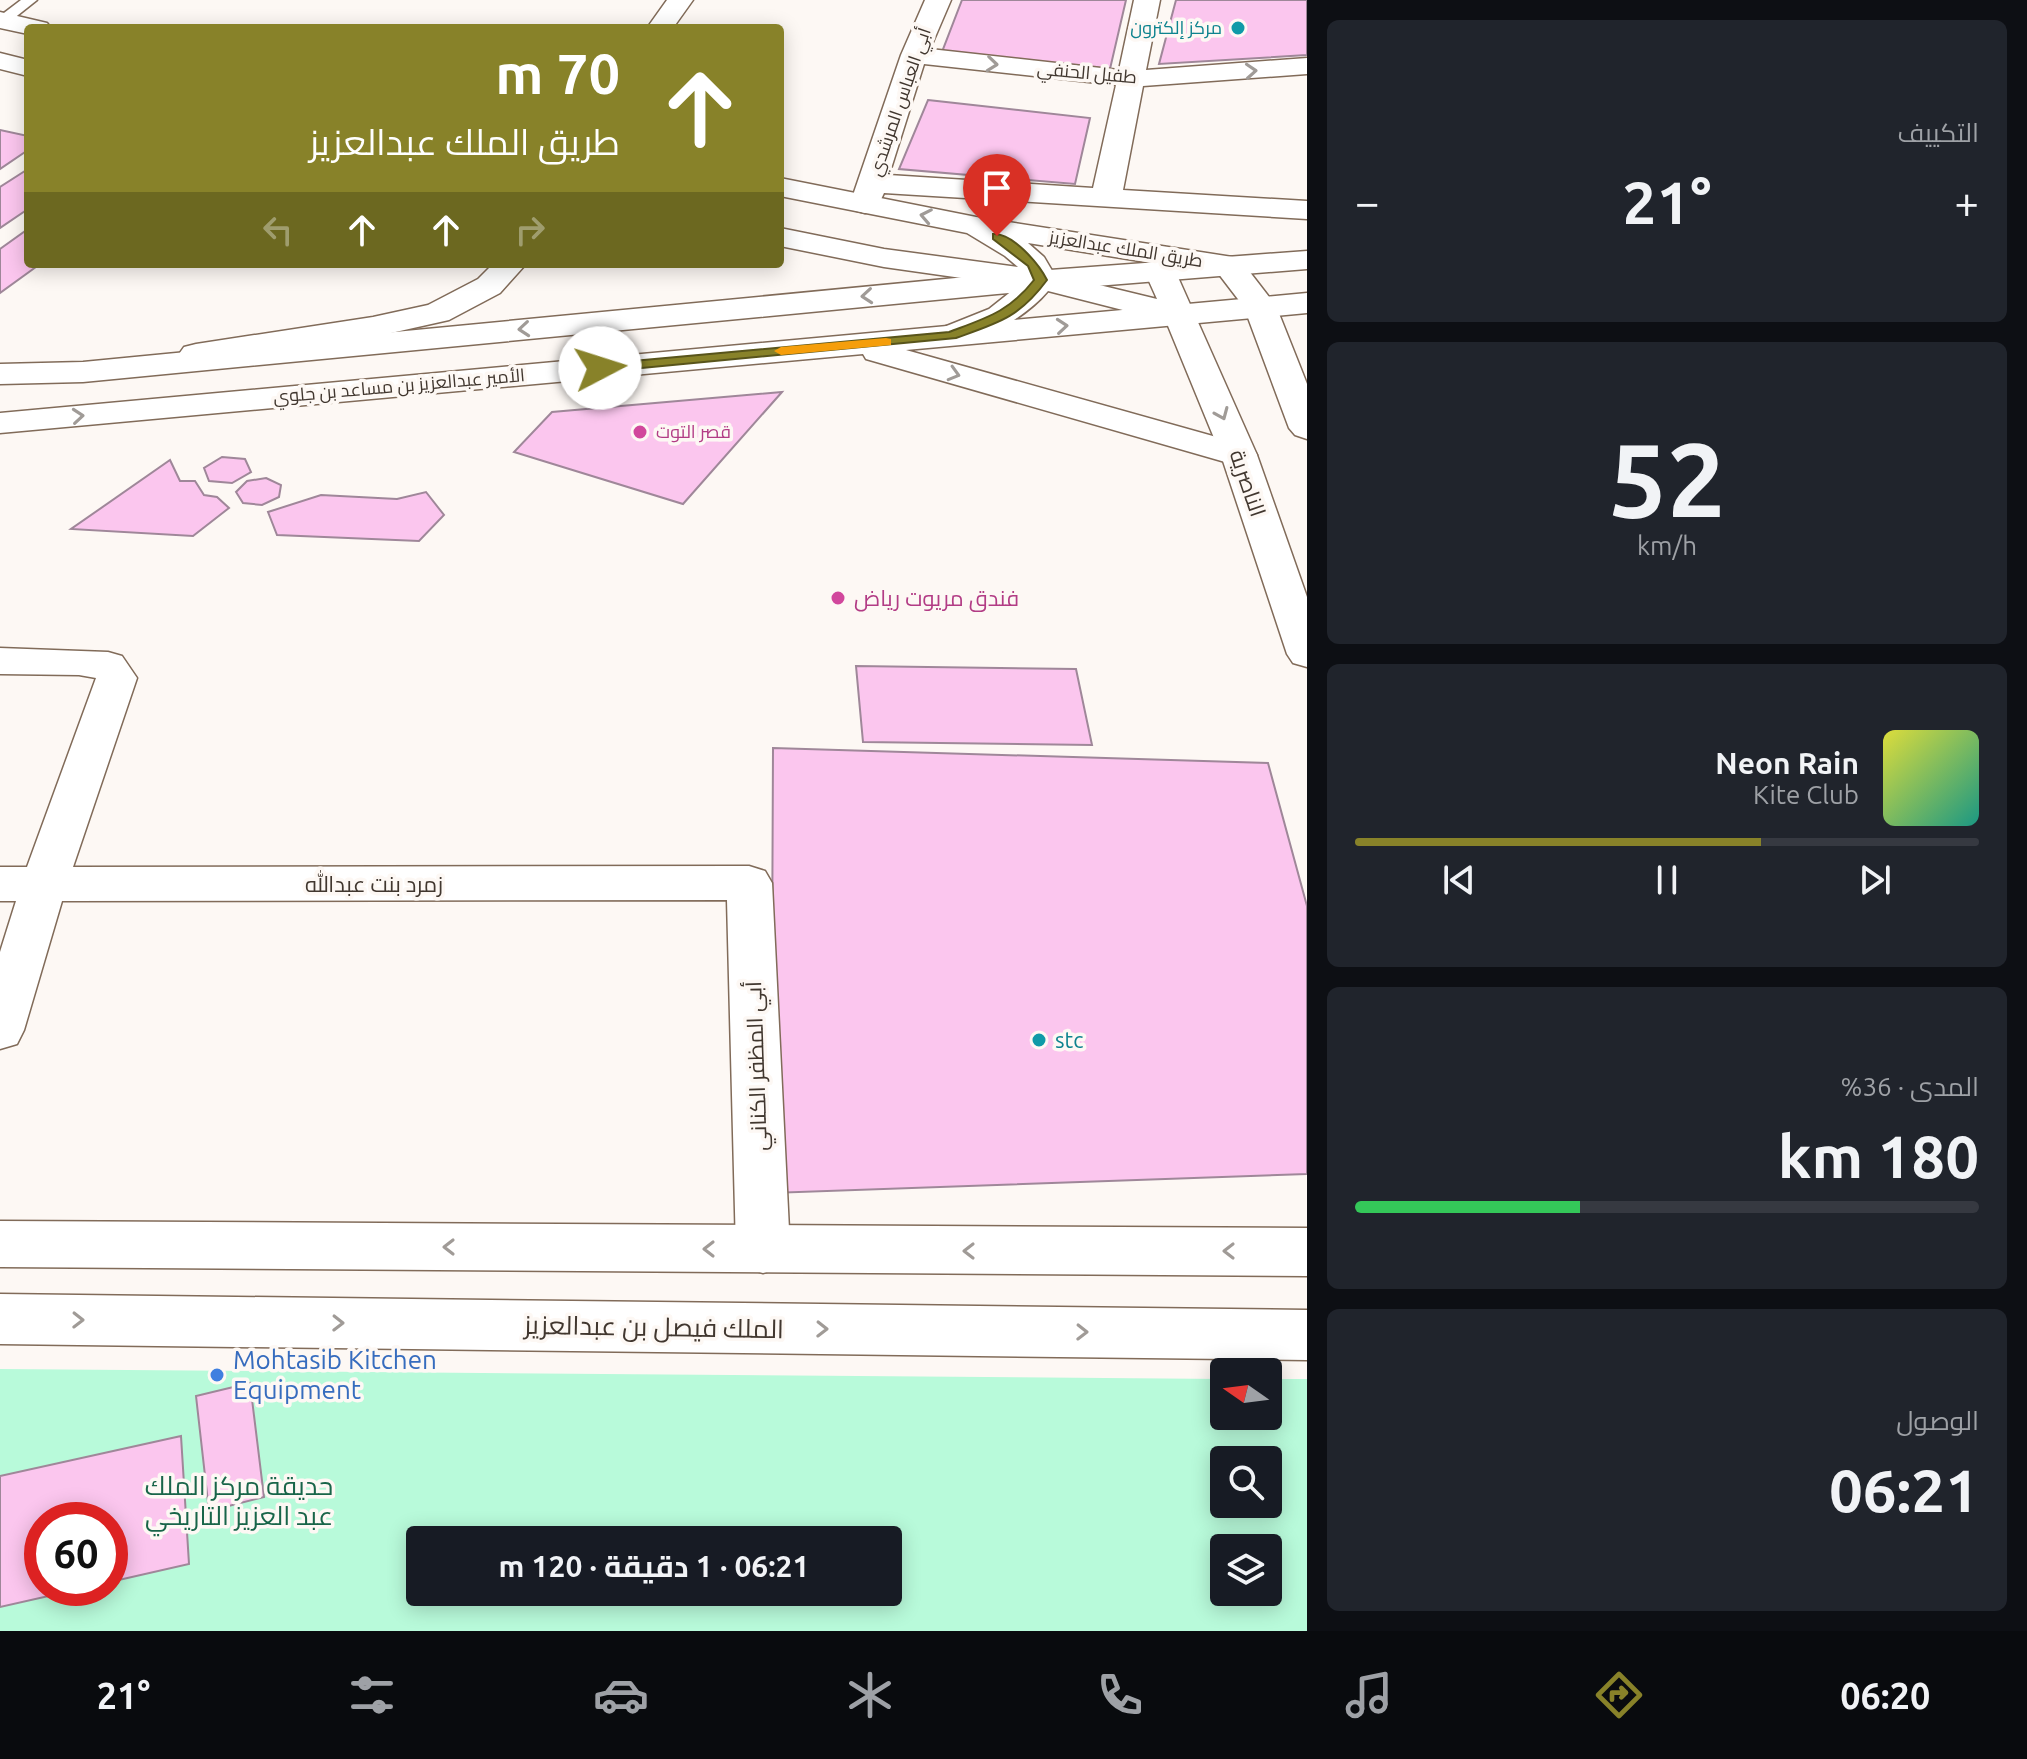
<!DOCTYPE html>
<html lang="ar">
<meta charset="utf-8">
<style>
body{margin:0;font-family:Ubuntu,Cairo,sans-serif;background:#20242c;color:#f1f3f6;direction:rtl;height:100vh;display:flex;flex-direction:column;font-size:30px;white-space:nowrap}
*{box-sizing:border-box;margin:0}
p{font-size:26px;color:#9ea1a6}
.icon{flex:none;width:44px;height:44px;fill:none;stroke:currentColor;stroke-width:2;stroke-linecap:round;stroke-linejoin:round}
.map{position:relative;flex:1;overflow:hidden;direction:ltr}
.panel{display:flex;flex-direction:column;gap:20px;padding:20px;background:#0d0f14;width:720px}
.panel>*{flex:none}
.banner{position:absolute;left:24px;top:24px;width:760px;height:244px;border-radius:8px;box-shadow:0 4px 20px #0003;direction:rtl;background:#888229;color:#fff;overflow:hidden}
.needle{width:52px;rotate:284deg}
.fabs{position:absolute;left:1210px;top:1358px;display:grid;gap:16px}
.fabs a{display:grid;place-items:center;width:72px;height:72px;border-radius:8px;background:#171b24;box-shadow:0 4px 20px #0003;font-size:40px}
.speed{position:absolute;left:24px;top:1502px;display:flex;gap:16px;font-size:40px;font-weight:700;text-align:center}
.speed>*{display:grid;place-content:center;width:104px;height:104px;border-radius:50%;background:#171b24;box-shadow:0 4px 20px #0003;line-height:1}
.speed .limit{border:12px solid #d22;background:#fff;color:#111}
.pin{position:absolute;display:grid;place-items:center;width:68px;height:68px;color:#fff;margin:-82px -34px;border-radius:50% 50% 50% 0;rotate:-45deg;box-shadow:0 0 8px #0007}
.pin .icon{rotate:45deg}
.me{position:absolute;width:88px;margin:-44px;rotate:85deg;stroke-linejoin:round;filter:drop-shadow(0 0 6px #0008)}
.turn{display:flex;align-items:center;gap:28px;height:168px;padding:0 32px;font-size:36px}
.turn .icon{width:104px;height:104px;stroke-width:2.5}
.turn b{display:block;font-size:56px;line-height:68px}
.lanes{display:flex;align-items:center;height:76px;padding:0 32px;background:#0003;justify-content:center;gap:40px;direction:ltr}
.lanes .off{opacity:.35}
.big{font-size:60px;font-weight:700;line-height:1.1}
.panel .tile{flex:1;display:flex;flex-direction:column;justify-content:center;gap:12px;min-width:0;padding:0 28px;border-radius:12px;background:#20242c}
.panel .dial{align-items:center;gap:0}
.dial b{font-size:104px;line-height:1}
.song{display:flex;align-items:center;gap:24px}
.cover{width:96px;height:96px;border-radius:12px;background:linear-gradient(135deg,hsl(60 70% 55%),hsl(170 70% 35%))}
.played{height:8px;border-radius:4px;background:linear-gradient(90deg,#888229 65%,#363941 65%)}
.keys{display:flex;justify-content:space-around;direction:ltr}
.heat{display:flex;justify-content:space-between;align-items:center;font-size:44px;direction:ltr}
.charge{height:12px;border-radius:6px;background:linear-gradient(90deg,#34c759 36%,#363941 0)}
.trip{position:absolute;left:406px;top:1526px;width:496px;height:80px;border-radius:8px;background:#171b24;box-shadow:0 4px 20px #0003;font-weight:700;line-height:80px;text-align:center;direction:rtl}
.tab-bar{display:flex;height:128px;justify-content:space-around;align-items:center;background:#090b0e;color:#9ea1a6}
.tab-bar .icon{width:56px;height:56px}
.tab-bar .active{color:#888229}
.tab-bar b{font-size:36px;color:#f1f3f6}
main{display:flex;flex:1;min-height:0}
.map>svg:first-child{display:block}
.green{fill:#b8fada;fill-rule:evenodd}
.building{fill:#fbc6ee;stroke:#9f8799;stroke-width:2}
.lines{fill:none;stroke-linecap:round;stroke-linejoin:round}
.service-casing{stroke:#816b59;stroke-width:3}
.minor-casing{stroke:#816b59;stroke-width:3}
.tertiary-casing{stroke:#816b59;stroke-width:3}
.secondary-casing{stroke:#816b59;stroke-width:3}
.primary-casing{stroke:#816b59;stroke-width:3}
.service{fill:#fff;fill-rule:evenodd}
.minor{fill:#fff;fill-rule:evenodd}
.tertiary{fill:#fff;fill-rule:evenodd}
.secondary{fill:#fff;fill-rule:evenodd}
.primary{fill:#fff;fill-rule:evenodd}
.oneway{stroke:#a09b97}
.route{fill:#888229;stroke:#58541b;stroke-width:2}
.slow{fill:#f59e0b}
.culture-dot{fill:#0f9aa8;stroke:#fdf8f4;stroke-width:3}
.hotel-dot{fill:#d1479c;stroke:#fdf8f4;stroke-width:3}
.shop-dot{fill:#3f7fe0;stroke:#fdf8f4;stroke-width:3}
.labels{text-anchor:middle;stroke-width:7;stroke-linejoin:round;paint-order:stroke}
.far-culture-label{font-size:18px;fill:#0d838f;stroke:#fdf8f4;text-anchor:end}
.far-street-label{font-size:18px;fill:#41372f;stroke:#fdf8f4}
.far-hotel-label{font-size:18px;fill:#b23c85;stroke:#fdf8f4;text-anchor:start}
.street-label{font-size:22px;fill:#41372f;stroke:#fdf8f4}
.hotel-label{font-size:22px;fill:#b23c85;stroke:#fdf8f4;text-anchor:start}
.culture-label{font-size:22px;fill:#0d838f;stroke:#fdf8f4;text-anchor:start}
.near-street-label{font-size:26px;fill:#41372f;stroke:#fdf8f4}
.near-shop-label{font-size:26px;fill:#366cbe;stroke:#fdf8f4;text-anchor:start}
.near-park-label{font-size:26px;fill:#186549;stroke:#fdf8f4}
</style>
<main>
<section class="panel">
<div class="tile"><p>التكييف</p>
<div class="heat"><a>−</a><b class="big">21°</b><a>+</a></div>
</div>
<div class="tile dial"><b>52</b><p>km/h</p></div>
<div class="tile">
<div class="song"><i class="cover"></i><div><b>Neon Rain</b><p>Kite Club</p></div></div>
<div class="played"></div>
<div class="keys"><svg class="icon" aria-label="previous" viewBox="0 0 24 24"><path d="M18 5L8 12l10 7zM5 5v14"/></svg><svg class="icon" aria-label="pause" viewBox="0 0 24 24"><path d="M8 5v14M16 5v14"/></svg><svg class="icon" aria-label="next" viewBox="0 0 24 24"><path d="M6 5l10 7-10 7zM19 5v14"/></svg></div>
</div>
<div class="tile"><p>المدى · 36%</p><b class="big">180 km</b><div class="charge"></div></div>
<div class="tile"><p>الوصول</p><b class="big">06:21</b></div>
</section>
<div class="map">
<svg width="1307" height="1631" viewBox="0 0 1307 1631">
<rect width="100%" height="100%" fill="#fdf8f4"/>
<path class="green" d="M 0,1369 L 1224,1379 L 1224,1416 L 1268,1416 L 1268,1379 L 1307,1379 L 1307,1631 L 0,1631 ZM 1224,1460 L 1268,1460 L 1268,1504 L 1224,1504 ZM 42,1520 L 110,1520 L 110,1588 L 42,1588 ZM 420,1540 L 888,1540 L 888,1592 L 420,1592 ZM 1224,1548 L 1268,1548 L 1268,1592 L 1224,1592 Z"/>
<path class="building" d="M 962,0 L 1126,0 L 1110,69 L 942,52 Z
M 1176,0 L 1307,0 L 1307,55 L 1159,64 Z
M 928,100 L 1090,118 L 1075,184 L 899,169 Z
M 0,130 L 28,136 L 28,150 L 0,169 Z
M 28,169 L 28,209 L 0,228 L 0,187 Z
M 28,229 L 28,264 L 40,264 L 0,293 L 0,249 Z
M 782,392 L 683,504 L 514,452 L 552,412 Z
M 222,457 L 245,459 L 251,472 L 232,483 L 209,481 L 204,468 Z
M 170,460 L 180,481 L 195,481 L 204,495 L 217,497 L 229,508 L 193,536 L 71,529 Z
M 266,478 L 281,485 L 279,497 L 262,505 L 243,503 L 236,492 L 247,481 Z
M 426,492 L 444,515 L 419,541 L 277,535 L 268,512 L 321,495 L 397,499 Z
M 856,666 L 1076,669 L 1092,745 L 863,742 Z
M 773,748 L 1268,763 L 1307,906 L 1307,1174 L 771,1193 Z
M 250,1383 L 264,1497 L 209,1511 L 196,1396 Z
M 181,1436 L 189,1564 L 110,1582 L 110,1520 L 42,1520 L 42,1588 L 84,1588 L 0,1607 L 0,1476 Z"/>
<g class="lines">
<g class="service-casing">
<path id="service" d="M 21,0 L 37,0 L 8,23 L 0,23 L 0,16 Z"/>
</g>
<g class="minor-casing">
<path id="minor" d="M 667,0 L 693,0 L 673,28 L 647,28 Z
M 925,0 L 951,0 L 930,49 L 1119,70 L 1134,0 L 1160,0 L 1146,70 L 1307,58 L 1307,74 L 1143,86 L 1123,190 L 1307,201 L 1307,219 L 884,193 L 876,210 L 865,213 L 854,210 L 850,204 L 901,55 ZM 924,64 L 1116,85 L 1093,188 L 889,175 Z
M 0,648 L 108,652 L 122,656 L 137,678 L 73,867 L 749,866 L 765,871 L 772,883 L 790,1250 L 782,1267 L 763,1273 L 744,1267 L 736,1250 L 727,900 L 62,901 L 24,1030 L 17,1044 L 0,1049 L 0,952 L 16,901 L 0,901 L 0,867 L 27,867 L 96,678 L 79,675 L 0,674 Z"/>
</g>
<g class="tertiary-casing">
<path id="tertiary" d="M 0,1221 L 1307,1228 L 1307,1276 L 0,1267 Z
M 0,1294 L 1307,1310 L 1307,1360 L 0,1344 Z"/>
</g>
<g class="secondary-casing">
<path id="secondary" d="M 0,12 L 47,23 L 51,28 L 28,28 L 28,34 L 0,28 Z
M 0,53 L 28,60 L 28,76 L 0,69 Z
M 780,178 L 976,217 L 1239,258 L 1276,306 L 1307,384 L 1307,439 L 1295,435 L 1289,428 L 1244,307 L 1218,273 L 1173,266 L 1257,455 L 1307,597 L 1307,667 L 1293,663 L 1287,654 L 1221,455 L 1166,321 L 1048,291 C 1027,316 973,351 939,343 L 935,336 L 939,329 L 989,309 L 1018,286 L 884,267 L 780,246 L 780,228 L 884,249 L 1018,267 L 1005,256 L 967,233 L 780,196 ZM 1028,243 L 1152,263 L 1144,270 L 1157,299 L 1054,274 L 1044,257 Z
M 493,264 L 526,264 L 500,293 L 449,320 L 373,337 L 196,364 L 184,361 L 179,354 L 184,347 L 196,344 L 373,317 L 428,305 L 478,279 Z"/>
</g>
<g class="primary-casing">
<path id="primary" d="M 1307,251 L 1307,269 L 997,294 L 83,382 L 0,384 L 0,364 L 83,362 L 997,274 Z
M 1307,293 L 1307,313 L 906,350 L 1252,447 L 1257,455 L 1252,463 L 1239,466 L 866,359 L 863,354 L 0,433 L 0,413 Z"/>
</g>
<use href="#service" class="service"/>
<use href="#minor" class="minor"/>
<use href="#tertiary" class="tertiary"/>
<use href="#secondary" class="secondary"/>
<use href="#primary" class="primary"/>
</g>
<defs><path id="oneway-chevron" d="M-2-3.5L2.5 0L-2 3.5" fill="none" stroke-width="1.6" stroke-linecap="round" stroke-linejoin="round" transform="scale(2)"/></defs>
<g class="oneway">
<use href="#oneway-chevron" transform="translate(992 64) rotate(6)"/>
<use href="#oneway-chevron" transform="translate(1251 71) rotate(-4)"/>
<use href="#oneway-chevron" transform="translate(926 216) rotate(-169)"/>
<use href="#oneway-chevron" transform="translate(867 296) rotate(175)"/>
<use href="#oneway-chevron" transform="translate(1062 326) rotate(-5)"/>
<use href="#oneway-chevron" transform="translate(524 329) rotate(175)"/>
<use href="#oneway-chevron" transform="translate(954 374) rotate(16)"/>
<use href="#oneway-chevron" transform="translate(1222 414) rotate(67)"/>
<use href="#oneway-chevron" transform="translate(78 416) rotate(-5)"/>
<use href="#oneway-chevron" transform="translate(449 1247) rotate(-180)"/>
<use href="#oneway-chevron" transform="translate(709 1249) rotate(-180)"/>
<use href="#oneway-chevron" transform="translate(969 1251) rotate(-180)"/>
<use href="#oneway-chevron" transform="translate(1229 1251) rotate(-180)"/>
<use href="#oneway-chevron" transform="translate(78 1320) rotate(1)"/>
<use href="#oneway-chevron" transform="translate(338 1323) rotate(1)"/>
<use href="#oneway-chevron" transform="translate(822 1329) rotate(1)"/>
<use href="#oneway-chevron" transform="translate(1082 1332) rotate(1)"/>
</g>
<path class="route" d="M 993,234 C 1012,232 1039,264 1047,280 C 1019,318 998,323 956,338 L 600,372 L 593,368 L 600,364 L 949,332 C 986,318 1009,312 1034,280 L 1028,266 L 993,239 Z"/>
<path class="slow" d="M 886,338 L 891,339 L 891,345 L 781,355 L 774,351 L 781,347 Z"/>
<g class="culture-dot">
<circle cx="1238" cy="28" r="8"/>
<circle cx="1039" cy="1040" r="8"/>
</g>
<g class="hotel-dot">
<circle cx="640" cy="432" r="8"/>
<circle cx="838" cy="598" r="8"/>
</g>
<circle class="shop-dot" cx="217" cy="1375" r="8"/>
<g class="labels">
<g class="far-culture-label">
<text x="1222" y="34">مركز إلكترون</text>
</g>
<g class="far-street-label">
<text transform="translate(1087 73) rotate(5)" y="6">طفيل الحنفي</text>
<text transform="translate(900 102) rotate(-71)" y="6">أبي العباس المرشدي</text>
<text transform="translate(1126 249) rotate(9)" y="6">طريق الملك عبدالعزيز</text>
<text transform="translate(399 386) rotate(-5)" y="6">الأمير عبدالعزيز بن مساعد بن جلوي</text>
</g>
<g class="far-hotel-label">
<text x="656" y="438">قصر التوت</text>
</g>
<g class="street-label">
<text transform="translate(1248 483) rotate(71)" y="8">الناصرية</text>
<text x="374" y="892">زمرد بنت عبدالله</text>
<text transform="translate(756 1066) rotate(-92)" y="8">أبي المظفر الكناني</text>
</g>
<g class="hotel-label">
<text x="854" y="606">فندق مريوت رياض</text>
</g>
<g class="culture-label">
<text x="1055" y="1048">stc</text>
</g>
<g class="near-street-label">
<text transform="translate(654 1327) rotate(1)" y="9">الملك فيصل بن عبدالعزيز</text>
</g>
<g class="near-shop-label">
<text x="233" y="1369">Mohtasib Kitchen<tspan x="233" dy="30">Equipment</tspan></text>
</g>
<g class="near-park-label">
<text x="239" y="1495">حديقة مركز الملك<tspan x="239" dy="30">عبد العزيز التاريخي</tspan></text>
</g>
</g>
</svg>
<div class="fabs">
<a><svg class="needle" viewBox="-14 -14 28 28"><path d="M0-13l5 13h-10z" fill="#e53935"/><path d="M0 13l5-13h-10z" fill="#9ea1a6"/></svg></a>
<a><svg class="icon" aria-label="search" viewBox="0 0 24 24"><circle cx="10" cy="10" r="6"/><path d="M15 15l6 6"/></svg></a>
<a><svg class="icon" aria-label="layers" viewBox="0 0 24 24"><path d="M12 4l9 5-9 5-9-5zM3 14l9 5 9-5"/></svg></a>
</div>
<div class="speed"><div class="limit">60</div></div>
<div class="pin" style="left:997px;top:236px;background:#d93025"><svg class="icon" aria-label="arrive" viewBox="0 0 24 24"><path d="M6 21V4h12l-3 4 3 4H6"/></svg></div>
<svg class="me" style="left:600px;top:368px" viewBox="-20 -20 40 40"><circle r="19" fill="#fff"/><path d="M0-13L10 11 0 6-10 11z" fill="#888229"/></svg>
<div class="trip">06:21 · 1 دقيقة · 120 m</div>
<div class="banner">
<div class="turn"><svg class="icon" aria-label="ahead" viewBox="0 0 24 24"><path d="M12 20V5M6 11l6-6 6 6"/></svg><div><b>70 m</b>طريق الملك عبدالعزيز</div></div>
<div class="lanes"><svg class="icon off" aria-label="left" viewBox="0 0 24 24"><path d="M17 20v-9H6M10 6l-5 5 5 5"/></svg><svg class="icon" aria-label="ahead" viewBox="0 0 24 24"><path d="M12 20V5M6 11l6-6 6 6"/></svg><svg class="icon" aria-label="ahead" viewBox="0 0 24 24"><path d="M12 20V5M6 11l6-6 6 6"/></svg><svg class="icon off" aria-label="right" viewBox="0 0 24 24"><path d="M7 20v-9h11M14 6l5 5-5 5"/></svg></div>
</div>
</div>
</main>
<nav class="tab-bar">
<b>06:20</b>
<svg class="icon active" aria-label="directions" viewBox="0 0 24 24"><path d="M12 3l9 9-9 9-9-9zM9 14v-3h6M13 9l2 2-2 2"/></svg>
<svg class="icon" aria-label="music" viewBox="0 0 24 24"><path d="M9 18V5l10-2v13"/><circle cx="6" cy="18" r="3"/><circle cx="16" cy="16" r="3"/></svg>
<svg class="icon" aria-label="phone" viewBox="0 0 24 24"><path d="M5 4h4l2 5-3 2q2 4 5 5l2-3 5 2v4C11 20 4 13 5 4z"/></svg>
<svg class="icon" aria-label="climate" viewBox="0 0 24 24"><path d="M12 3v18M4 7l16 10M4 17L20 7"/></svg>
<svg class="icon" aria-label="car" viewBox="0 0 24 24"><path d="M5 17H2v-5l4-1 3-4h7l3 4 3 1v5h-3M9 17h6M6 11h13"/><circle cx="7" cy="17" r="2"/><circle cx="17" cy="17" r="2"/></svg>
<svg class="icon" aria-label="filters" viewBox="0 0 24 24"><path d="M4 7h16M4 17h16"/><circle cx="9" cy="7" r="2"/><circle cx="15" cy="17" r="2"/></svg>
<b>21°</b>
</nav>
